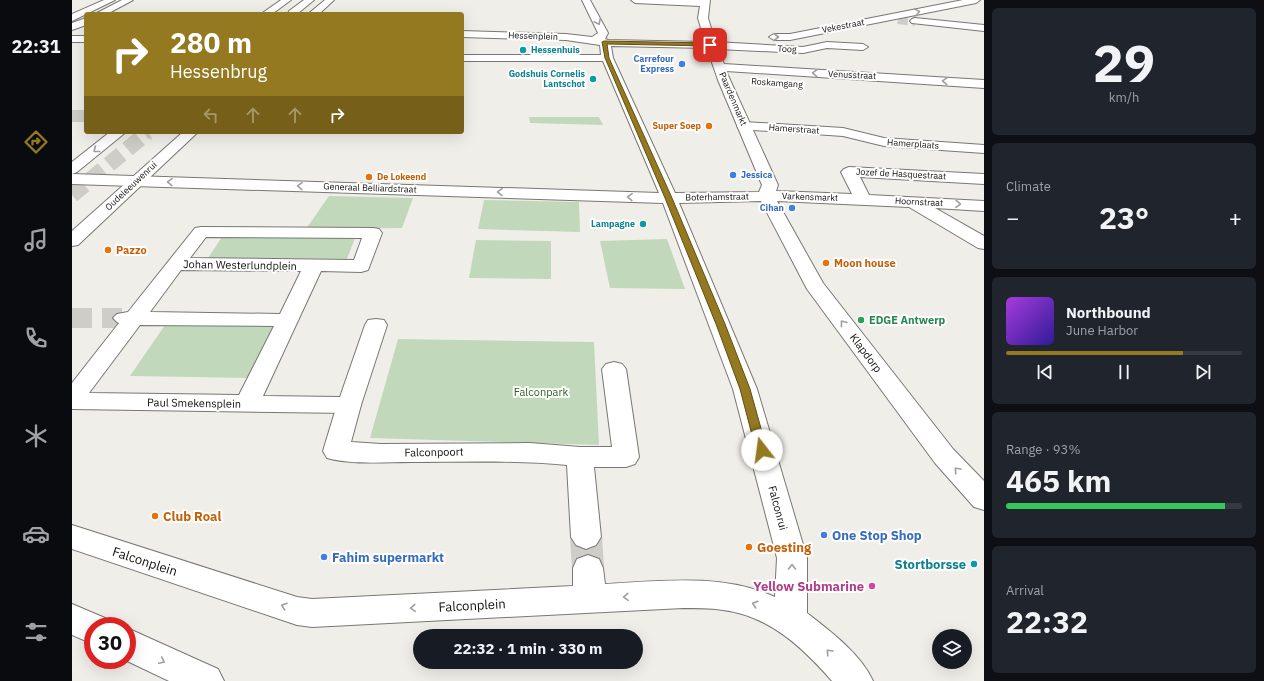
<!DOCTYPE html>
<meta charset="utf-8">
<style>
body{margin:0;font-family:"IBM Plex Sans",sans-serif;background:#20242c;color:#f1f3f6;height:100vh;display:flex;flex-direction:column;font-size:15px;white-space:nowrap}
*{box-sizing:border-box;margin:0}
p{font-size:13px;color:#9ea1a6}
.icon{flex:none;width:22px;height:22px;fill:none;stroke:currentColor;stroke-width:2;stroke-linecap:round;stroke-linejoin:round}
.map{position:relative;flex:1;overflow:hidden}
.drawer{display:flex;flex-direction:column;gap:8px;padding:8px;background:#0d0f14;width:280px}
.drawer>*{flex:none}
.top-card{position:absolute;left:12px;top:12px;width:380px;height:122px;border-radius:4px;box-shadow:0 4px 16px #0002;background:#947920;color:#fff;overflow:hidden}
.tools{position:absolute;left:860px;top:629px;display:grid;gap:8px}
.tools a{display:grid;place-items:center;width:40px;height:40px;border-radius:50%;background:#171b24;box-shadow:0 4px 16px #0002;font-size:20px}
.speed{position:absolute;left:12px;top:617px;display:flex;gap:8px;font-size:20px;font-weight:700;text-align:center}
.speed>*{display:grid;place-content:center;width:52px;height:52px;border-radius:50%;background:#171b24;box-shadow:0 4px 16px #0002;line-height:1}
.speed .limit{border:6px solid #d22;background:#fff;color:#111}
.pin{position:absolute;display:grid;place-items:center;width:34px;height:34px;color:#fff;margin:-17px;border-radius:8px;box-shadow:0 2px 6px #0006}
.me{position:absolute;width:44px;margin:-22px;rotate:345deg;stroke-linejoin:round;filter:drop-shadow(0 0 3px #0008)}
.turn{display:flex;align-items:center;gap:14px;height:84px;padding:0 20px;font-size:18px}
.turn .icon{width:52px;height:52px;stroke-width:2.5}
.turn b{display:block;font-size:28px;line-height:34px}
.lanes{display:flex;align-items:center;height:38px;padding:0 20px;background:#0003;justify-content:center;gap:20px;direction:ltr}
.lanes .off{opacity:.35}
.big{font-size:30px;font-weight:800;line-height:1.1}
.drawer .widget{flex:1;display:flex;flex-direction:column;justify-content:center;gap:6px;min-width:0;padding:0 14px;border-radius:6px;background:#20242c}
.drawer .dial{align-items:center;gap:0}
.dial b{font-size:52px;line-height:1}
.song{display:flex;align-items:center;gap:12px}
.cover{width:48px;height:48px;border-radius:6px;background:linear-gradient(135deg,hsl(280 70% 55%),hsl(250 70% 35%))}
.played{height:4px;border-radius:2px;background:linear-gradient(90deg,#947920 75%,#363941 75%)}
.keys{display:flex;justify-content:space-around;direction:ltr}
.heat{display:flex;justify-content:space-between;align-items:center;font-size:22px;direction:ltr}
.charge{height:6px;border-radius:3px;background:linear-gradient(90deg,#34c759 93%,#363941 0)}
.trip{position:absolute;left:341px;top:629px;width:230px;height:40px;border-radius:20px;background:#171b24;box-shadow:0 4px 16px #0002;font-weight:800;line-height:40px;text-align:center}
main{display:flex;flex:1;min-height:0}
.menu{display:flex;flex-direction:column;width:72px;justify-content:space-around;align-items:center;background:#090b0e;color:#9ea1a6}
.menu .icon{width:28px;height:28px}
.menu .on{color:#947920}
.menu b{font-size:18px;color:#f1f3f6}
.map>svg:first-child{display:block}
.green{fill:#c1d9ba}
.lines{fill:none;stroke-linecap:round;stroke-linejoin:round}
.pedestrian-tunnel-far1{stroke:#cecdc8;stroke-width:12;stroke-dasharray:12 6;stroke-linecap:butt}
.pedestrian-tunnel{stroke:#cecdc8;stroke-width:20;stroke-dasharray:20 10;stroke-linecap:butt}
.minor-tunnel-far1{stroke:#cecdc8;stroke-width:10;stroke-dasharray:10 5;stroke-linecap:butt}
.minor-tunnel{stroke:#cecdc8;stroke-width:32;stroke-dasharray:32 16;stroke-linecap:butt}
.secondary-tunnel-far1{stroke:#cecdc8;stroke-width:12;stroke-dasharray:12 6;stroke-linecap:butt}
.secondary-tunnel{stroke:#cecdc8;stroke-width:16;stroke-dasharray:16 8;stroke-linecap:butt}
.pedestrian-casing{stroke:#797773;stroke-width:2}
.minor-casing{stroke:#797773;stroke-width:2}
.tertiary-casing{stroke:#797773;stroke-width:2}
.secondary-casing{stroke:#797773;stroke-width:2}
.pedestrian{fill:#fff;fill-rule:evenodd}
.minor{fill:#fff;fill-rule:evenodd}
.tertiary{fill:#fff;fill-rule:evenodd}
.secondary{fill:#fff;fill-rule:evenodd}
.oneway{stroke:#9f9f9e}
.route{fill:#947920;stroke:#604f15}
.culture-dot{fill:#0f9aa8;stroke:#fff;stroke-width:1.5}
.shop-dot{fill:#3f7fe0;stroke:#fff;stroke-width:1.5}
.food-dot{fill:#e8710a;stroke:#fff;stroke-width:1.5}
.leisure-dot{fill:#2e9e5b;stroke:#fff;stroke-width:1.5}
.hotel-dot{fill:#d1479c;stroke:#fff;stroke-width:1.5}
.labels{text-anchor:middle;stroke-width:4;stroke-linejoin:round;paint-order:stroke}
.far-street-label{font-size:9px;fill:#100f0d;stroke:#fff}
.far-culture-label{font-size:9px;font-weight:bold;fill:#0d838f;stroke:#fff;text-anchor:end}
.far-shop-label{font-size:9px;font-weight:bold;fill:#366cbe;stroke:#fff;text-anchor:end}
.far-food-label{font-size:9px;font-weight:bold;fill:#c56008;stroke:#fff;text-anchor:end}
.food-label{font-size:11px;font-weight:bold;fill:#c56008;stroke:#fff;text-anchor:start}
.street-label{font-size:11px;fill:#100f0d;stroke:#fff}
.leisure-label{font-size:11px;font-weight:bold;fill:#27864d;stroke:#fff;text-anchor:start}
.park-label{font-size:11px;fill:#2f5e20;stroke:#fff}
.near-food-label{font-size:13px;font-weight:bold;fill:#c56008;stroke:#fff;text-anchor:start}
.near-shop-label{font-size:13px;font-weight:bold;fill:#366cbe;stroke:#fff;text-anchor:start}
.near-street-label{font-size:13px;fill:#100f0d;stroke:#fff}
.near-culture-label{font-size:13px;font-weight:bold;fill:#0d838f;stroke:#fff;text-anchor:end}
.near-hotel-label{font-size:13px;font-weight:bold;fill:#b23c85;stroke:#fff;text-anchor:end}
</style>
<main>
<nav class="menu">
<b>22:31</b>
<svg class="icon on" aria-label="directions" viewBox="0 0 24 24"><path d="M12 3l9 9-9 9-9-9zM9 14v-3h6M13 9l2 2-2 2"/></svg>
<svg class="icon" aria-label="music" viewBox="0 0 24 24"><path d="M9 18V5l10-2v13"/><circle cx="6" cy="18" r="3"/><circle cx="16" cy="16" r="3"/></svg>
<svg class="icon" aria-label="phone" viewBox="0 0 24 24"><path d="M5 4h4l2 5-3 2q2 4 5 5l2-3 5 2v4C11 20 4 13 5 4z"/></svg>
<svg class="icon" aria-label="climate" viewBox="0 0 24 24"><path d="M12 3v18M4 7l16 10M4 17L20 7"/></svg>
<svg class="icon" aria-label="car" viewBox="0 0 24 24"><path d="M5 17H2v-5l4-1 3-4h7l3 4 3 1v5h-3M9 17h6M6 11h13"/><circle cx="7" cy="17" r="2"/><circle cx="17" cy="17" r="2"/></svg>
<svg class="icon" aria-label="filters" viewBox="0 0 24 24"><path d="M4 7h16M4 17h16"/><circle cx="9" cy="7" r="2"/><circle cx="15" cy="17" r="2"/></svg>
</nav>
<div class="map">
<svg width="912" height="681" viewBox="0 0 912 681">
<rect width="100%" height="100%" fill="#f0eee9"/>
<path class="green" d="M 457,117 L 527,117 L 531,125 L 458,123 Z
M 257,196 L 341,198 L 330,228 L 234,229 Z
M 412,200 L 507,202 L 508,232 L 406,229 Z
M 150,237 L 283,238 L 275,259 L 136,258 Z
M 595,239 L 613,289 L 538,288 L 528,241 Z
M 404,240 L 479,241 L 479,279 L 397,278 Z
M 93,325 L 203,326 L 178,378 L 58,376 Z
M 326,339 L 522,342 L 527,445 L 298,438 Z"/>
<g class="lines">
<path class="pedestrian-tunnel-far1" d="M 0,116 L 14,116"/>
<path class="pedestrian-tunnel" d="M 0,318 L 51,318"/>
<path class="minor-tunnel-far1" d="M 826,19 L 843,21"/>
<path class="minor-tunnel" d="M 514,537 L 516,568"/>
<path class="secondary-tunnel-far1" d="M 73,134 L 76,132"/>
<path class="secondary-tunnel" d="M 0,195 L 75,133"/>
<g class="pedestrian-casing">
<path id="pedestrian" d="M 32,0 L 43,0 L 0,21 L 0,14 Z
M 390,55 L 400,55 L 406,58 L 400,61 L 390,61 Z
M 672,122 L 771,128 L 812,138 L 912,145 L 912,153 L 812,146 L 771,136 L 667,129 L 665,126 L 667,123 Z
M 129,227 L 301,228 L 307,229 L 310,233 L 296,270 L 289,272 L 249,271 L 191,396 L 268,397 L 293,325 L 296,320 L 304,319 L 312,320 L 315,325 L 289,405 L 286,411 L 277,413 L 0,409 L 0,383 L 47,323 L 45,322 L 41,318 L 45,314 L 56,312 L 123,228 ZM 134,237 L 290,238 L 282,260 L 118,258 ZM 109,270 L 229,271 L 208,314 L 78,312 ZM 68,325 L 202,326 L 167,395 L 17,393 Z"/>
</g>
<g class="minor-casing">
<path id="minor" d="M 50,0 L 61,0 L 35,14 L 23,14 Z
M 510,0 L 518,0 L 536,33 L 533,39 L 536,40 L 633,42 L 626,18 L 628,6 L 563,3 L 559,0 L 638,0 L 636,18 L 643,42 L 731,47 L 755,42 L 791,44 L 796,47 L 791,50 L 755,48 L 731,53 L 646,49 L 652,64 L 912,80 L 912,88 L 654,71 L 706,185 L 704,191 L 780,194 L 769,172 L 772,169 L 777,167 L 912,174 L 912,184 L 788,177 L 797,195 L 912,201 L 912,211 L 863,208 L 912,236 L 912,249 L 906,248 L 837,207 L 705,201 L 751,283 L 881,449 L 912,481 L 912,510 L 902,507 L 863,463 L 735,289 L 689,201 L 607,203 L 685,389 L 735,558 L 735,613 C 758,631 789,654 801,681 L 760,681 C 731,648 698,616 651,610 C 638,608 624,608 611,608 L 240,627 L 225,625 L 0,549 L 0,525 L 225,597 L 240,599 L 501,586 L 501,568 L 505,559 L 516,555 L 527,559 L 531,568 L 533,584 C 590,581 650,573 703,597 L 705,558 L 661,389 L 591,203 L 0,184 L 0,174 L 587,193 L 531,61 L 400,61 L 394,58 L 400,55 L 529,55 L 528,45 L 494,40 L 390,37 L 390,31 L 494,34 L 520,37 L 526,33 ZM 539,46 L 635,48 L 646,80 L 690,185 L 687,192 L 603,193 L 541,58 Z
M 891,0 L 908,0 L 904,3 L 718,40 L 702,40 L 697,37 L 702,34 L 718,34 Z
M 14,18 L 14,25 L 0,30 L 0,23 Z
M 843,18 L 912,25 L 912,31 L 840,23 L 838,21 L 840,19 Z
M 0,36 L 14,36 L 14,42 L 0,42 Z
M 542,362 L 550,364 L 554,369 L 567,457 L 563,464 L 554,467 L 522,467 L 529,537 L 524,545 L 514,549 L 504,545 L 499,537 L 495,465 C 443,460 392,462 340,462 C 313,462 280,465 255,458 L 251,451 L 265,405 L 268,399 L 277,397 L 286,399 L 289,405 L 279,442 L 309,444 L 458,443 L 508,447 L 540,447 L 530,369 L 534,364 Z
M 0,604 L 33,618 L 36,626 L 21,626 L 21,644 L 0,635 Z
M 55,628 L 146,669 L 152,681 L 97,681 L 53,660 L 55,660 Z"/>
</g>
<g class="tertiary-casing">
<path id="tertiary" d="M 209,0 L 219,0 L 200,14 L 189,14 Z
M 253,0 L 262,0 L 247,14 L 236,14 Z
M 38,132 L 54,132 L 5,172 L 0,174 L 0,162 Z
M 111,132 L 126,132 L 6,245 L 0,246 L 0,231 Z"/>
</g>
<g class="secondary-casing">
<path id="secondary" d="M 232,0 L 242,0 L 225,14 L 216,14 L 217,11 Z"/>
</g>
<use href="#pedestrian" class="pedestrian"/>
<use href="#minor" class="minor"/>
<use href="#tertiary" class="tertiary"/>
<use href="#secondary" class="secondary"/>
</g>
<defs><path id="oneway-chevron" d="M-2-3.5L2.5 0L-2 3.5" fill="none" stroke-width="1.6" stroke-linecap="round" stroke-linejoin="round"/></defs>
<g class="oneway">
<use href="#oneway-chevron" transform="translate(845 12) rotate(-10)"/>
<use href="#oneway-chevron" transform="translate(526 22) rotate(63)"/>
<use href="#oneway-chevron" transform="translate(704 37)"/>
<use href="#oneway-chevron" transform="translate(743 73) rotate(-177)"/>
<use href="#oneway-chevron" transform="translate(873 81) rotate(-176)"/>
<use href="#oneway-chevron" transform="translate(24 150) rotate(142)"/>
<use href="#oneway-chevron" transform="translate(98 182) rotate(-178)"/>
<use href="#oneway-chevron" transform="translate(228 186) rotate(-178)"/>
<use href="#oneway-chevron" transform="translate(428 192) rotate(-178)"/>
<use href="#oneway-chevron" transform="translate(558 197) rotate(-178)"/>
<use href="#oneway-chevron" transform="translate(886 204) rotate(3)"/>
<use href="#oneway-chevron" transform="translate(771 323) rotate(-127)"/>
<use href="#oneway-chevron" transform="translate(885 470) rotate(-133)"/>
<use href="#oneway-chevron" transform="translate(720 567) rotate(-90)"/>
<use href="#oneway-chevron" transform="translate(554 597) rotate(177)"/>
<use href="#oneway-chevron" transform="translate(683 604) rotate(-162)"/>
<use href="#oneway-chevron" transform="translate(212 606) rotate(-161)"/>
<use href="#oneway-chevron" transform="translate(341 608) rotate(177)"/>
<use href="#oneway-chevron" transform="translate(757 652) rotate(-133)"/>
<use href="#oneway-chevron" transform="translate(90 661) rotate(25)"/>
</g>
<path class="route" d="M 532,41 L 638,43 L 641,45 L 638,46 L 535,44 L 537,58 L 600,198 L 653,324 L 678,389 L 695,450 L 694,453 L 686,453 L 684,450 L 668,389 L 644,324 L 593,198 L 533,58 L 530,42 Z"/>
<g class="culture-dot">
<circle cx="451" cy="50" r="4"/>
<circle cx="521" cy="79" r="4"/>
<circle cx="571" cy="224" r="4"/>
<circle cx="902" cy="564" r="4"/>
</g>
<g class="shop-dot">
<circle cx="610" cy="64" r="4"/>
<circle cx="661" cy="175" r="4"/>
<circle cx="720" cy="208" r="4"/>
<circle cx="752" cy="535" r="4"/>
<circle cx="252" cy="557" r="4"/>
</g>
<g class="food-dot">
<circle cx="637" cy="126" r="4"/>
<circle cx="297" cy="177" r="4"/>
<circle cx="36" cy="250" r="4"/>
<circle cx="754" cy="263" r="4"/>
<circle cx="83" cy="516" r="4"/>
<circle cx="677" cy="547" r="4"/>
</g>
<circle class="leisure-dot" cx="789" cy="320" r="4"/>
<circle class="hotel-dot" cx="800" cy="586" r="4"/>
<g class="labels">
<g class="far-street-label">
<text transform="translate(771 26) rotate(-11)" y="3">Vekestraat</text>
<text transform="translate(461 36) rotate(2)" y="3">Hessenplein</text>
<text transform="translate(715 49) rotate(3)" y="3">Toog</text>
<text transform="translate(780 75) rotate(3)" y="3">Venusstraat</text>
<text transform="translate(705 83) rotate(4)" y="3">Roskamgang</text>
<text transform="translate(661 99) rotate(67)" y="3">Paardenmarkt</text>
<text transform="translate(722 129) rotate(4)" y="3">Hamerstraat</text>
<text transform="translate(841 144) rotate(4)" y="3">Hamerplaats</text>
<text transform="translate(829 174) rotate(3)" y="3">Jozef de Hasquestraat</text>
<text transform="translate(59 186) rotate(-43)" y="3">Oudeleeuwenrui</text>
<text transform="translate(298 188) rotate(2)" y="3">Generaal Belliardstraat</text>
<text transform="translate(645 197) rotate(-1)" y="3">Boterhamstraat</text>
<text transform="translate(738 197) rotate(2)" y="3">Varkensmarkt</text>
<text transform="translate(847 202) rotate(3)" y="3">Hoornstraat</text>
</g>
<g class="far-culture-label">
<text x="459" y="53" text-anchor="start">Hessenhuis</text>
<text x="513" y="77">Godshuis Cornelis<tspan x="513" dy="10">Lantschot</tspan></text>
<text x="563" y="227">Lampagne</text>
</g>
<g class="far-shop-label">
<text x="602" y="62">Carrefour<tspan x="602" dy="10">Express</tspan></text>
<text x="669" y="178" text-anchor="start">Jessica</text>
<text x="712" y="211">Cihan</text>
</g>
<g class="far-food-label">
<text x="629" y="129">Super Soep</text>
<text x="305" y="180" text-anchor="start">De Lokeend</text>
</g>
<g class="food-label">
<text x="44" y="254">Pazzo</text>
<text x="762" y="267">Moon house</text>
</g>
<g class="street-label">
<text transform="translate(168 265) rotate(1)" y="4">Johan Westerlundplein</text>
<text transform="translate(794 353) rotate(53)" y="4">Klapdorp</text>
<text transform="translate(122 403) rotate(1)" y="4">Paul Smekensplein</text>
<text transform="translate(362 452) rotate(-1)" y="4">Falconpoort</text>
<text transform="translate(706 508) rotate(75)" y="4">Falconrui</text>
</g>
<g class="leisure-label">
<text x="797" y="324">EDGE Antwerp</text>
</g>
<g class="park-label">
<text x="469" y="396">Falconpark</text>
</g>
<g class="near-food-label">
<text x="91" y="521">Club Roal</text>
<text x="685" y="552">Goesting</text>
</g>
<g class="near-shop-label">
<text x="760" y="540">One Stop Shop</text>
<text x="260" y="562">Fahim supermarkt</text>
</g>
<g class="near-street-label">
<text transform="translate(73 561) rotate(18)" y="5">Falconplein</text>
<text transform="translate(400 605) rotate(-3)" y="5">Falconplein</text>
</g>
<g class="near-culture-label">
<text x="894" y="569">Stortborsse</text>
</g>
<g class="near-hotel-label">
<text x="792" y="591">Yellow Submarine</text>
</g>
</g>
</svg>
<div class="tools">
<a><svg class="icon" aria-label="layers" viewBox="0 0 24 24"><path d="M12 4l9 5-9 5-9-5zM3 14l9 5 9-5"/></svg></a>
</div>
<div class="speed"><div class="limit">30</div></div>
<div class="pin" style="left:638px;top:45px;background:#d93025"><svg class="icon" aria-label="arrive" viewBox="0 0 24 24"><path d="M6 21V4h12l-3 4 3 4H6"/></svg></div>
<svg class="me" style="left:690px;top:450px" viewBox="-20 -20 40 40"><circle r="19" fill="#fff"/><path d="M0-13L10 11 0 6-10 11z" fill="#947920"/></svg>
<div class="trip">22:32 · 1 min · 330 m</div>
<div class="top-card">
<div class="turn"><svg class="icon" aria-label="right" viewBox="0 0 24 24"><path d="M7 20v-9h11M14 6l5 5-5 5"/></svg><div><b>280 m</b>Hessenbrug</div></div>
<div class="lanes"><svg class="icon off" aria-label="left" viewBox="0 0 24 24"><path d="M17 20v-9H6M10 6l-5 5 5 5"/></svg><svg class="icon off" aria-label="ahead" viewBox="0 0 24 24"><path d="M12 20V5M6 11l6-6 6 6"/></svg><svg class="icon off" aria-label="ahead" viewBox="0 0 24 24"><path d="M12 20V5M6 11l6-6 6 6"/></svg><svg class="icon" aria-label="right" viewBox="0 0 24 24"><path d="M7 20v-9h11M14 6l5 5-5 5"/></svg></div>
</div>
</div>
<section class="drawer">
<div class="widget dial"><b>29</b><p>km/h</p></div>
<div class="widget"><p>Climate</p>
<div class="heat"><a>−</a><b class="big">23°</b><a>+</a></div>
</div>
<div class="widget">
<div class="song"><i class="cover"></i><div><b>Northbound</b><p>June Harbor</p></div></div>
<div class="played"></div>
<div class="keys"><svg class="icon" aria-label="previous" viewBox="0 0 24 24"><path d="M18 5L8 12l10 7zM5 5v14"/></svg><svg class="icon" aria-label="pause" viewBox="0 0 24 24"><path d="M8 5v14M16 5v14"/></svg><svg class="icon" aria-label="next" viewBox="0 0 24 24"><path d="M6 5l10 7-10 7zM19 5v14"/></svg></div>
</div>
<div class="widget"><p>Range · 93%</p><b class="big">465 km</b><div class="charge"></div></div>
<div class="widget"><p>Arrival</p><b class="big">22:32</b></div>
</section>
</main>
